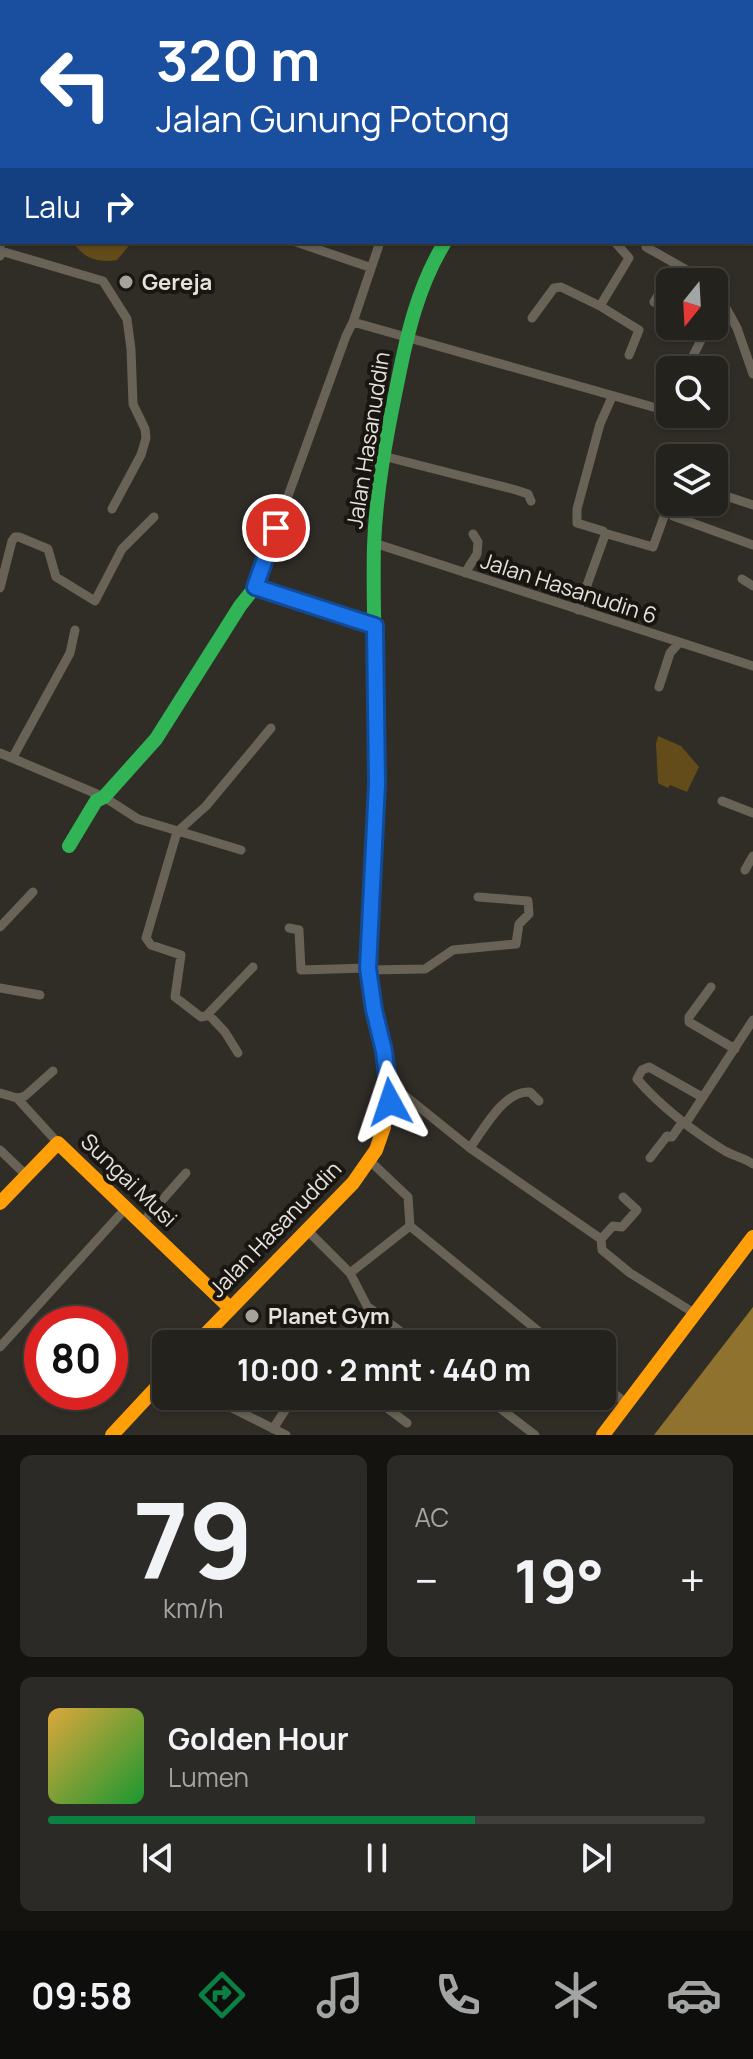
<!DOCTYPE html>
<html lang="id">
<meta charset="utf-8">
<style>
body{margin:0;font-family:Manrope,sans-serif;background:#2c2a26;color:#f1f3f6;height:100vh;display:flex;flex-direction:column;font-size:30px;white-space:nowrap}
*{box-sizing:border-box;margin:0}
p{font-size:26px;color:#a3a4a4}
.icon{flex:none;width:44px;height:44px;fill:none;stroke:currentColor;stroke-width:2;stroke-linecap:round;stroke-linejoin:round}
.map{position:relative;height:1435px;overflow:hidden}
.panel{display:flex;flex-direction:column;gap:20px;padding:20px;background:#141310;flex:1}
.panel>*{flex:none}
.banner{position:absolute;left:0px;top:0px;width:754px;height:244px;box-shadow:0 2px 6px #0004,0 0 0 2px #413f3b;background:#1a4fa0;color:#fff;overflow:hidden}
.needle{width:52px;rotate:198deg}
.tools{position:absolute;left:656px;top:268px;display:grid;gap:16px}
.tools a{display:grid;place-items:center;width:72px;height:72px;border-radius:12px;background:#24221d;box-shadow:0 2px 6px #0004,0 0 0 2px #413f3b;font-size:40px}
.speed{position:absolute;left:24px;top:1306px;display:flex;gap:16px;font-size:40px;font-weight:700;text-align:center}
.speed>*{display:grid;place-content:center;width:104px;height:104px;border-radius:50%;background:#24221d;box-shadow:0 2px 6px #0004,0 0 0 2px #413f3b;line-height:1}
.speed .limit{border:12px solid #d22;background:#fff;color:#111}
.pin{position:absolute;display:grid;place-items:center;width:68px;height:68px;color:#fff;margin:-34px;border:4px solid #fff;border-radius:50%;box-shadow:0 2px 8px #0007}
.me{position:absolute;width:88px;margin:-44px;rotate:355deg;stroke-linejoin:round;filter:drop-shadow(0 0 6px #0008)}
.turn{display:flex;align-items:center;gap:28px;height:168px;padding:0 24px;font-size:36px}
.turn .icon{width:104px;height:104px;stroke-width:2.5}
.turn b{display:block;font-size:56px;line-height:68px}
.then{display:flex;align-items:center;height:76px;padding:0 24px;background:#0003;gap:16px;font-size:30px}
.big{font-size:60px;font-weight:700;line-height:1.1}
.panel .widget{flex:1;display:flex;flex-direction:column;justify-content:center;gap:12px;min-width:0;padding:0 28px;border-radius:12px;background:#2c2a26}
.panel .dial{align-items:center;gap:0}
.dial b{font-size:104px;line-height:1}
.song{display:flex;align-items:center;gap:24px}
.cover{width:96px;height:96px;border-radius:12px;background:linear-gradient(135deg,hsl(40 70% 55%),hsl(130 70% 35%))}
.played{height:8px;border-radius:4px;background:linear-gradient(90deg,#0b8043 65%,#413f3b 65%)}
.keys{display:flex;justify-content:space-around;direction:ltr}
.heat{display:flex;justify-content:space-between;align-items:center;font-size:44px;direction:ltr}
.panel .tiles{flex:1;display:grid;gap:20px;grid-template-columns:1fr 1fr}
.widget:last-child{grid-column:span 2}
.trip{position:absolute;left:152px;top:1330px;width:464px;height:80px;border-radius:12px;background:#24221d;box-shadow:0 2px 6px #0004,0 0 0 2px #413f3b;font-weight:700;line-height:80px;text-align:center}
.tabs{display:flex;height:128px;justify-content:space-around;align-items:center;background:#0e0e0c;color:#a3a4a4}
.tabs .icon{width:56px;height:56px}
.tabs .selected{color:#0b8043}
.tabs b{font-size:36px;color:#f1f3f6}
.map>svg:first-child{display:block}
.green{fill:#634c19}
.water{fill:#90722f}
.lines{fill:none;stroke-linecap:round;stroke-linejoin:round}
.street{stroke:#686257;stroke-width:9}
.fast{stroke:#30b455;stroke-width:14}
.slow{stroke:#ff9f0a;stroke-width:14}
.route-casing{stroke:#114b97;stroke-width:20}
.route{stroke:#1a73e8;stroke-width:14}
.poi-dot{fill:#a6a39c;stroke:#191611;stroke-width:3}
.labels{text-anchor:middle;stroke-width:8;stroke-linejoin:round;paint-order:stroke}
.poi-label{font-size:22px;font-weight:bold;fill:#e6e2db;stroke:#191611;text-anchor:start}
.street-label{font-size:22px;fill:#e6e2db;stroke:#191611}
</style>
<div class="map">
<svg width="753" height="1435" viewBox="0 0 753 1435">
<rect width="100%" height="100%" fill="#302d27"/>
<path class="green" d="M 73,242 L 132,242 L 117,260 C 98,263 84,259 73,242 Z
M 658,736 L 681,746 L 699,767 L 687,792 L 670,785 L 668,788 L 658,783 L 656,744 Z"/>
<path class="water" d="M 216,0 L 577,0 L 590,2 L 218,2 Z
M 753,1307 L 753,1435 L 654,1435 Z"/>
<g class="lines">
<path class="street" d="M 748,0 L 750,2
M 0,34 L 2,36
M 0,71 L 2,69
M 752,240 L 753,241
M 296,242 L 369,267
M 646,247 L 708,282
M 1,251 L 103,281 L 127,319 L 131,349 L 133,404 L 145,429 L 146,438 L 141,455 L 112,509
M 0,256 L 1,216
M 714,286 L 737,328 L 753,374
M 654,302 L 676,264
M 600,306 L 629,258 L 615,242
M 714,316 L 722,300
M 532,318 L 554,288 L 561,287 L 600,306 L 639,330 L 629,355
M 353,322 L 660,409 L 670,403
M 686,370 L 708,326
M 383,456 L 516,490 L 528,494 L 531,501
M 717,493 L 753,505
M 673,516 L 753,545
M 604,533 L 653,547 L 665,514
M 374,543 L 753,666
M 465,573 L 477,554 L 478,542 L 473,534
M 742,579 L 753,586
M 255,587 L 346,336 L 353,322 L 380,242
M 0,588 L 12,541 L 15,537 L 19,537 L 48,549 L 56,577 L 95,601 L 122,549 L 154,517
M 578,610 L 605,535 L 603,531 L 577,523 L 577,509 L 600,424 L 612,397
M 659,687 L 670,653 L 678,644
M 0,753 L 104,797 L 138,819 L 241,850
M 13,757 L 70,653 L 75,630
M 722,801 L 753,813
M 745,870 L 753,856
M 0,927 L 33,892
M 289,928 L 299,930 L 301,970 L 368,968
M 253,967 L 206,1016 L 201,1017 L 175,997 L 181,955 L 151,945 L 146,938 L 177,832 L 206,806 L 271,728
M 369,970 L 425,969 L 453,950 L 516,944 L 519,924 L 529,914 L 528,901 L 478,897
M 711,987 L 689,1017 L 689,1022 L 735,1049
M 0,988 L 40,995
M 208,1014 L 225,1032 L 238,1053
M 388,1082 L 470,1148 L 601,1239
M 0,1093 L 17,1098 L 58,1143
M 702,1097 L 649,1067 L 642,1070 L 637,1079 C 659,1105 695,1133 725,1151 C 734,1156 744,1158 753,1164
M 17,1098 L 25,1096 L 53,1071
M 470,1148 C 484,1129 504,1090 530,1092 L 539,1101
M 0,1150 L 26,1175
M 650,1158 L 667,1136 L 672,1137 L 681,1124 L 686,1123 L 753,1020
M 370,1161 L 408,1197 L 410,1226
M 623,1197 L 637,1210 L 622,1227 L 613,1226 L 601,1239 L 602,1250 L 630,1273 L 694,1313
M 142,1223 L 186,1173
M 410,1226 L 554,1344
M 306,1229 L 350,1273 L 367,1306 L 417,1344
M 350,1273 L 410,1226
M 0,1347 L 126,1208
M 602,1384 L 626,1403
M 208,1396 L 286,1435
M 360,1396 L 369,1402 L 379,1402 L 407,1423
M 484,1396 L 535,1435
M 273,1429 L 294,1396"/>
<path class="fast" d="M 155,0 L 156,2
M 688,2 L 690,0
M 69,846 L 96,801 L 104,797 L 156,739 L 240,606 L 255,587 L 375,626
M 370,988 C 363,920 376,851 377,783 C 378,704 372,625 374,546 C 376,492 386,438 397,385 C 407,334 418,286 445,242"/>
<path class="slow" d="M 0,1203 L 58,1143 L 229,1307
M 196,1344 L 353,1183 L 376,1150 L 384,1127 L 387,1081 L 370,988
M 112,1435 L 166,1377
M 603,1435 L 753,1237"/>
</g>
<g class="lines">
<g class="route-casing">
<path id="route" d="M 276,528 L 255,587 L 375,626 L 377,784 L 368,968 L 374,1010 L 384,1051 L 390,1102"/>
</g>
<use href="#route" class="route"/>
</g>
<g class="poi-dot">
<circle cx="126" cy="282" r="8"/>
<circle cx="252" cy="1316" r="8"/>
</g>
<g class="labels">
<g class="poi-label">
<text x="142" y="290">Gereja</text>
<text x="268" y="1324">Planet Gym</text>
</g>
<g class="street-label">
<text transform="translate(368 440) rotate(-81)" y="8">Jalan Hasanuddin</text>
<text transform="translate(569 588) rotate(18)" y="8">Jalan Hasanudin 6</text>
<text transform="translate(129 1180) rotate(44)" y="8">Sungai Musi</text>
<text transform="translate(275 1229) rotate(-46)" y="8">Jalan Hasanuddin</text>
</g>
</g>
</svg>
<div class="tools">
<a><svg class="needle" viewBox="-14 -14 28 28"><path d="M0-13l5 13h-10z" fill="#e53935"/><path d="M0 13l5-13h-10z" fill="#a3a4a4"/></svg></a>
<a><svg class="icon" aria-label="search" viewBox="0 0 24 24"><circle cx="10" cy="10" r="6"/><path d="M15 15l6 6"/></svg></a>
<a><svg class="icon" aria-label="layers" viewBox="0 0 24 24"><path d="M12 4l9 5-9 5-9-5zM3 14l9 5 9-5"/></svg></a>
</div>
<div class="speed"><div class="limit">80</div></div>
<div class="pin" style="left:276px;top:528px;background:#d93025"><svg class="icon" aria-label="arrive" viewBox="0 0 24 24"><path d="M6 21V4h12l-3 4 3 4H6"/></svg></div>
<svg class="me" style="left:390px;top:1102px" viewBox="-20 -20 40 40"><path d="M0-17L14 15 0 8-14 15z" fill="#1a73e8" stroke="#fff" stroke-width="4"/></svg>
<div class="trip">10:00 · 2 mnt · 440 m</div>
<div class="banner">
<div class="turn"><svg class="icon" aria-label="left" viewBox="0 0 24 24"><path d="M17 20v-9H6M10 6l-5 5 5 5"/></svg><div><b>320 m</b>Jalan Gunung Potong</div></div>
<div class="then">Lalu<svg class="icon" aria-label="right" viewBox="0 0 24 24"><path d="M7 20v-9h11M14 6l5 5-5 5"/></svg></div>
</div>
</div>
<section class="panel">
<div class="tiles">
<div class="widget dial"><b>79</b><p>km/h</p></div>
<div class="widget"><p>AC</p>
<div class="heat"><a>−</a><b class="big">19°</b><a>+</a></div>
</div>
<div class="widget">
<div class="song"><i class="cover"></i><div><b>Golden Hour</b><p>Lumen</p></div></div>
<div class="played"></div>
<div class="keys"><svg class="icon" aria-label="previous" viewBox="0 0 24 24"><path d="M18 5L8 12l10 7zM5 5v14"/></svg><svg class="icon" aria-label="pause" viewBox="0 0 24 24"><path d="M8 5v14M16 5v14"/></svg><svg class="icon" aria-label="next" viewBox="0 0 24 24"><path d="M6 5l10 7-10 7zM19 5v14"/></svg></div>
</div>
</div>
</section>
<nav class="tabs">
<b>09:58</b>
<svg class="icon selected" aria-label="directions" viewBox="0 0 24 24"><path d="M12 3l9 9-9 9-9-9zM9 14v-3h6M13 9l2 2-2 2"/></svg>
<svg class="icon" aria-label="music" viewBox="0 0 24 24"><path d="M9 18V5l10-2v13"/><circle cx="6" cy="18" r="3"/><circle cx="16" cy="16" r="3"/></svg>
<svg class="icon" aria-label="phone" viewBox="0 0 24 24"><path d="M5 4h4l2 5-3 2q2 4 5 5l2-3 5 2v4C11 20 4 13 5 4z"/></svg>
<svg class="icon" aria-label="climate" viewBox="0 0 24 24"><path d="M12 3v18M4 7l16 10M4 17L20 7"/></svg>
<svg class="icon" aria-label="car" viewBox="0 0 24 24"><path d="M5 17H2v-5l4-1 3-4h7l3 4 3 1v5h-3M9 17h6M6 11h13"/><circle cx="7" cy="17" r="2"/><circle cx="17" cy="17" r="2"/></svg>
</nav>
